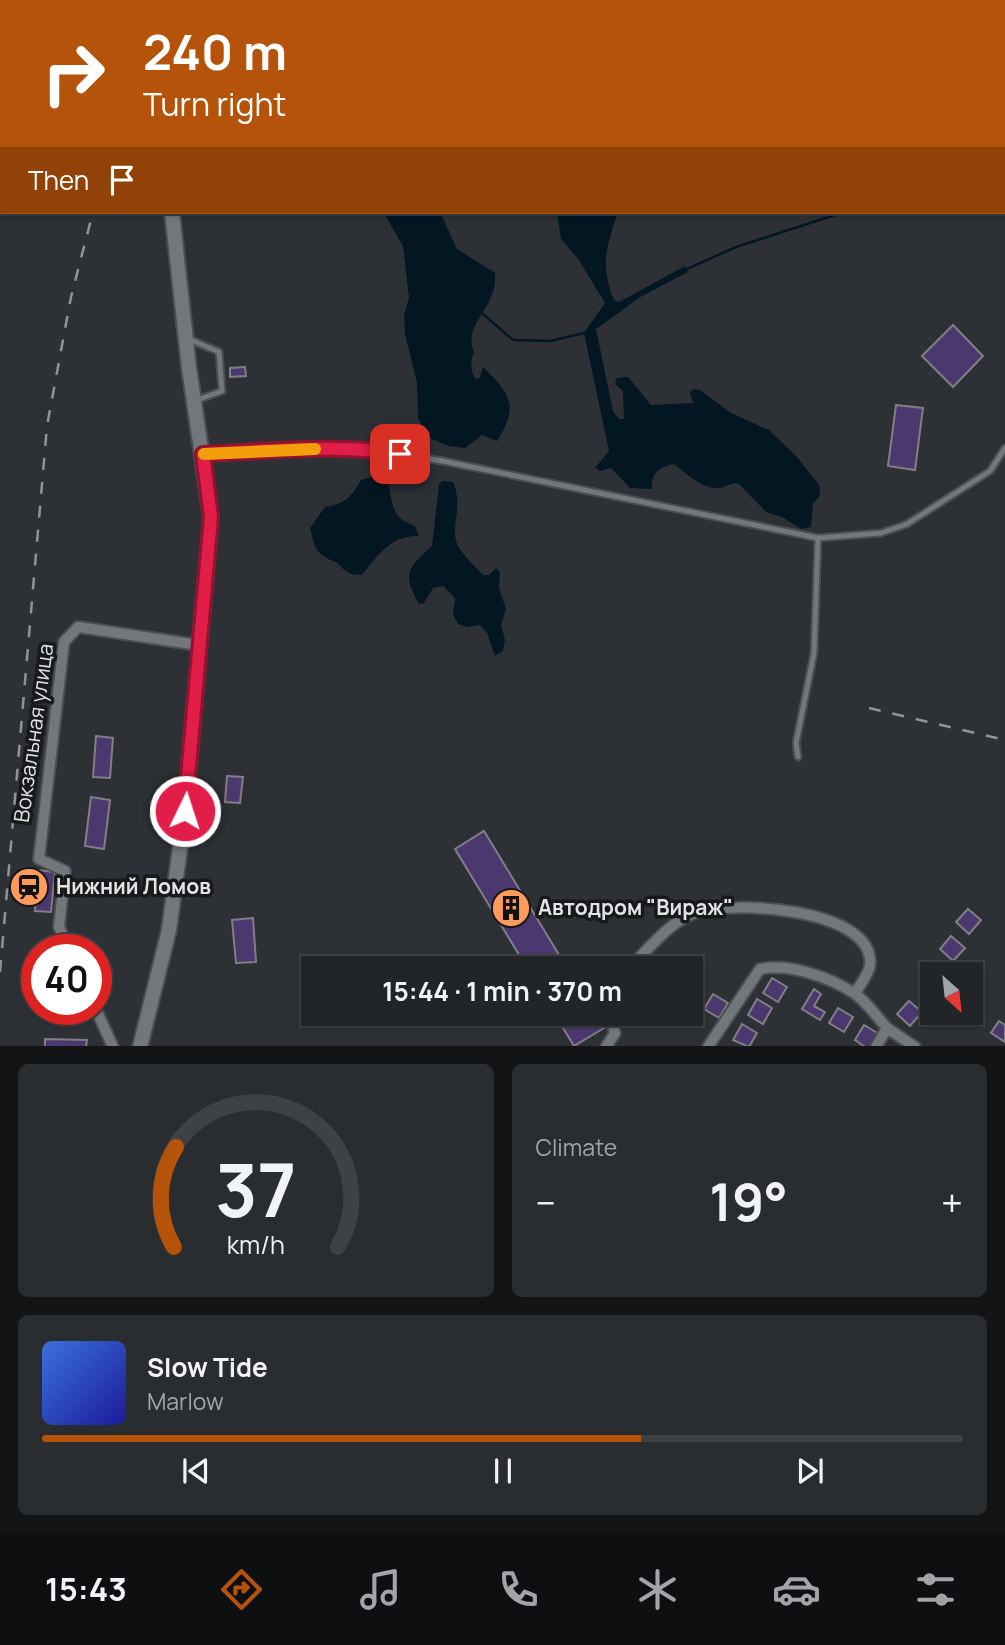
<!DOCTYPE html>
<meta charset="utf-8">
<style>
body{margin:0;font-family:Manrope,sans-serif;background:#2a2d30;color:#f1f3f6;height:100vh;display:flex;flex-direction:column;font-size:26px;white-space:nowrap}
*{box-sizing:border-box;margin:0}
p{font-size:23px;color:#a2a5a8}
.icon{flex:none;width:38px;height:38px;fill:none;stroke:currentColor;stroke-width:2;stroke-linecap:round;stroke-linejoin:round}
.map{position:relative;height:1046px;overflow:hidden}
.drawer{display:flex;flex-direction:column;gap:18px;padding:18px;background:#131416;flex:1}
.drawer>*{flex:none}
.hud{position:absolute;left:0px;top:0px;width:1006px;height:214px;box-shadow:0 2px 5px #0004,0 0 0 2px #3f4245;background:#b45309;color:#fff;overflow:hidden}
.needle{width:46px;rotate:153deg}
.controls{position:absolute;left:920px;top:962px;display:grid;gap:14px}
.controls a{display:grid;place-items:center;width:63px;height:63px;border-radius:0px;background:#222528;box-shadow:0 2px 5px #0004,0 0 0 2px #3f4245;font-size:35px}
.speed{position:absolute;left:21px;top:934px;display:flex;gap:14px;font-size:35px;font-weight:700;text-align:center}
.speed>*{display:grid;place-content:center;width:91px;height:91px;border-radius:50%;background:#222528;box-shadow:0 2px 5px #0004,0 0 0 2px #3f4245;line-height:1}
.speed .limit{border:10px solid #d22;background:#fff;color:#111}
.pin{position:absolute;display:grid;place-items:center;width:60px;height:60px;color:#fff;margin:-30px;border-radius:14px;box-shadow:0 4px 10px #0006}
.me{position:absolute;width:77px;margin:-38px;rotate:4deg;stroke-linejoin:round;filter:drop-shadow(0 0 5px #0008)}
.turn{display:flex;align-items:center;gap:24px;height:147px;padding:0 28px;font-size:32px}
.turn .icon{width:91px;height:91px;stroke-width:2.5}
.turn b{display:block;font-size:49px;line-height:60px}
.then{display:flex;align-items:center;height:66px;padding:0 28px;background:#0003;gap:14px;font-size:26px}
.big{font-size:52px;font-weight:700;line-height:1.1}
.drawer .card{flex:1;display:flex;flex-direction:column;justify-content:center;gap:10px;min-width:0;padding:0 24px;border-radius:10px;background:#2a2d30}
.drawer .dial{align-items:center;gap:0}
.dial svg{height:182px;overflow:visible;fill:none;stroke:#3f4245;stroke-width:7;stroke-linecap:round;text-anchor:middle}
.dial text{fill:#f1f3f6;stroke:none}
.song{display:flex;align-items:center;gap:21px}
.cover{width:84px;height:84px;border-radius:10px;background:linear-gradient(135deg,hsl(220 70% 55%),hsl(240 70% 35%))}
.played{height:7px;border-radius:4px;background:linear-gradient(90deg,#b45309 65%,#3f4245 65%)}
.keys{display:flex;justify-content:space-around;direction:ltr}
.heat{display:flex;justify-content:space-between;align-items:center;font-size:38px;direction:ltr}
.drawer .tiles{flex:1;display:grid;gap:18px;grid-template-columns:1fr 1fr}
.card:last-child{grid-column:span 2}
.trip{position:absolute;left:301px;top:956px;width:402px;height:70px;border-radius:0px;background:#222528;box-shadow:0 2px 5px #0004,0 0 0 2px #3f4245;font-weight:700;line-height:70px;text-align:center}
.tabs{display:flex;height:112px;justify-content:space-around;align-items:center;background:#0e0f10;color:#a2a5a8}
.tabs .icon{width:49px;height:49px}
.tabs .selected{color:#b45309}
.tabs b{font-size:32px;color:#f1f3f6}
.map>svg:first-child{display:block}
.water{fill:#021722}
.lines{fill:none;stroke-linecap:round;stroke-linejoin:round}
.stream{stroke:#021722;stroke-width:2.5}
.building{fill:#4b386e;stroke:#817f85;stroke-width:2}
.service-casing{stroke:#4a4e51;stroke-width:9}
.minor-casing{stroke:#4a4e51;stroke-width:14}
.tertiary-casing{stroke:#4a4e51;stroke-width:18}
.service{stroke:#72777b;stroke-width:5}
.minor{stroke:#72777b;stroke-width:10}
.tertiary{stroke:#72777b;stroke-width:14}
.rail{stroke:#919497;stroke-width:2.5;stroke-dasharray:12 12;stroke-linecap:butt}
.route-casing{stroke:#92132f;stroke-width:18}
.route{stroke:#e11d48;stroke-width:12}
.slow{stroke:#f59e0b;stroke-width:12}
.labels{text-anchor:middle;stroke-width:7;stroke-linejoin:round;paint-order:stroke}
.street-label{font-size:21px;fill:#e1e4e6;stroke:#17191a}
.poi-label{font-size:21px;font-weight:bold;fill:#e1e4e6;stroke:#17191a;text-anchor:start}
</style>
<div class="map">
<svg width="1005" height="1047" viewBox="0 0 1005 1047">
<rect width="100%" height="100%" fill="#2d3135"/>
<path class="water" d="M 383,212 L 440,212 L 457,249 L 495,273 C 498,310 462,321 474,353 C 470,360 470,373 476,379 L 480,377 L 483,367 C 511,394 519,406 497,441 L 482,435 L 465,448 L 448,446 L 428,437 L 418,418 L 417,383 L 405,334 L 404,316 L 409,297 L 403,246 Z
M 557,212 L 618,212 C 606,248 600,264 614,300 L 619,302 L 685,266 L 688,272 L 642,296 L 596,329 L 613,411 L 619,419 L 624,419 L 623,391 L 615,384 L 617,378 L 628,377 L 651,405 L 693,403 L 690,392 L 694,389 L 700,390 L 731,413 L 769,430 L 796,456 L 819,485 L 820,496 L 813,504 L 811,527 L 801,529 L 782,517 L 766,512 L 739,484 C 730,481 727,488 718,488 C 702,489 686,473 674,464 C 659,467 651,473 652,489 L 630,488 L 611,468 L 600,471 L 595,468 L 609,451 L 584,333 L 605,303 L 579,260 L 561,239 Z
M 382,474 C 398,492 382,515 415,526 L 419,536 C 391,535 378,555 362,575 C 347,575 347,572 337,563 C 334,560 331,561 327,558 C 315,553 313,540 310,528 L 325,507 C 345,504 351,497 361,480 Z
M 442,481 L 453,482 C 464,507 450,525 457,544 C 462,555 475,566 483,575 L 489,575 L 496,568 L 500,572 L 499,588 L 506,609 L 501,625 L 505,640 L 503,651 L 495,656 L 487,633 L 480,625 L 468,627 L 458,624 L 453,614 L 455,598 L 443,586 L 433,588 L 424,603 L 419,604 C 402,573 407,569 432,546 L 439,485 Z"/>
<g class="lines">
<path class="stream" d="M 1004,120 L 1005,120
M 687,269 L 736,247 L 844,212
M 483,314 L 513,340 L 550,341 L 584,333"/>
</g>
<path class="building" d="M 953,325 L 983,356 L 953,387 L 922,356 Z
M 245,367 L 246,376 L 230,377 L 230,368 Z
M 896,405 L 923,408 L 915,470 L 888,466 Z
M 96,736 L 113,738 L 110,778 L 93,777 Z
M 227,776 L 243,777 L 240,803 L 225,802 Z
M 91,797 L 110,800 L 104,849 L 85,846 Z
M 484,831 L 567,968 L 527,968 L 455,849 Z
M 38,870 L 55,872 L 51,912 L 35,911 Z
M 968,909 L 981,920 L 969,934 L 956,922 Z
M 253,918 L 256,962 L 236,963 L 232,920 Z
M 951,936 L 965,948 L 953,961 L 940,949 Z
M 936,961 L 950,973 L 933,975 L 933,982 L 925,975 Z
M 772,978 L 787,987 L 778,1002 L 763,993 Z
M 814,989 L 821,994 L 814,1006 L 825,1012 L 820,1020 L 802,1009 Z
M 713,994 L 728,1003 L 719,1018 L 704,1009 Z
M 757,999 L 772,1008 L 763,1024 L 748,1015 Z
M 909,1001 L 922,1012 L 910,1026 L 897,1014 Z
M 838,1008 L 853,1017 L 844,1032 L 829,1023 Z
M 554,1013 L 595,1013 L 604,1028 L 574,1046 Z
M 999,1021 L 1005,1025 L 1005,1042 L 991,1033 Z
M 742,1024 L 757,1033 L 749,1047 L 733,1040 Z
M 864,1025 L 879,1034 L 872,1047 L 865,1047 L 855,1040 Z
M 45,1039 L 87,1040 L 86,1047 L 45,1047 Z"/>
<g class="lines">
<g class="service-casing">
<path id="service" d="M 0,53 L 2,52
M 189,339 L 219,352 L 222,391 L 197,400
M 203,454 L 297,449 L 378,451 L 443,461 L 818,538 L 881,533 L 907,524 L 990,471 L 1005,448
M 798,757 L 796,743 L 814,653 L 818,538"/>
</g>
<g class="minor-casing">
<path id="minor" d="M 69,950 L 59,927 L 65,871 L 39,859 L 64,642 L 78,627 L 198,645
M 629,968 C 649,949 669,922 695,913 C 732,900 875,908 870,965 C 869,974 860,985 855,993
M 96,1009 L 113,1047
M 606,1047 L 615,1033 L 609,1013
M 708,1047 L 760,969 C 789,963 829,977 854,993 C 866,1001 877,1017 887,1028
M 876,1047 L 887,1028 L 915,1047"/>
</g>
<g class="tertiary-casing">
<path id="tertiary" d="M 0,17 L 2,24
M 140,1047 L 169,930 L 185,811 L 211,517 L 189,368 L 172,212"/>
</g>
<use href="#service" class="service"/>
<use href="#minor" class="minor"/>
<use href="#tertiary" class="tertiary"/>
<path class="rail" d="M 166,2 L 167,0
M 869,708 L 1005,740
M 0,972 L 47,426 L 71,297 L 93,212"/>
</g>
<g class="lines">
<g class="route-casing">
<path id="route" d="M 185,811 L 211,517 L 203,454 C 268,451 335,444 400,454"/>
</g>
<use href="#route" class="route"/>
<path class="slow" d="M 204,454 L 315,449"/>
</g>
<defs>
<g id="station-disc" transform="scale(2.0125)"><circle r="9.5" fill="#ff9b5a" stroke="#17191a"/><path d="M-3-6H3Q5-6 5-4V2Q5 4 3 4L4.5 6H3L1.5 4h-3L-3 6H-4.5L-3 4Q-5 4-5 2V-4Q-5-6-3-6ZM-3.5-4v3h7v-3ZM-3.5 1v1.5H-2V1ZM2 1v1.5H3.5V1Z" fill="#111"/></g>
<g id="building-disc" transform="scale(2.0125)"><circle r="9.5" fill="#ff9b5a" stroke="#17191a"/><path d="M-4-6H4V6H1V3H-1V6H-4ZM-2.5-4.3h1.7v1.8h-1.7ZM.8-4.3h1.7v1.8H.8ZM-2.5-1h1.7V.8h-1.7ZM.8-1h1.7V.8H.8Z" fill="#111"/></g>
</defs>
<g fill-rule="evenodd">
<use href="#station-disc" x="29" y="887"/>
<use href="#building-disc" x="511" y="908"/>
</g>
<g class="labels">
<g class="street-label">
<text transform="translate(34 733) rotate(-82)" y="7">Вокзальная улица</text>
</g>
<g class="poi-label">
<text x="56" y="894">Нижний Ломов</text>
<text x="538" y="915">Автодром "Вираж"</text>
</g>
</g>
</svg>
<div class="controls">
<a><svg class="needle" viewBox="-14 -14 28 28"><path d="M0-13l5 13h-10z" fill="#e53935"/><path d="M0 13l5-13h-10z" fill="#a2a5a8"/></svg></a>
</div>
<div class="speed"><div class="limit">40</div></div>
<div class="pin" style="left:400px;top:454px;background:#d93025"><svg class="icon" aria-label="arrive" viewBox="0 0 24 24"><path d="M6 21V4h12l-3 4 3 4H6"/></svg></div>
<svg class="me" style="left:185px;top:811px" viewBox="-20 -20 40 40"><circle r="17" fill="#e11d48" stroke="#fff" stroke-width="3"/><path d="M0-11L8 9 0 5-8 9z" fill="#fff"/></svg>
<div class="trip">15:44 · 1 min · 370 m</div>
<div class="hud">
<div class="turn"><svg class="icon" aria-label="right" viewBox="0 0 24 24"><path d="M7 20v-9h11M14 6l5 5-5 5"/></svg><div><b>240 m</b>Turn right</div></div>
<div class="then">Then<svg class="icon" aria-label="arrive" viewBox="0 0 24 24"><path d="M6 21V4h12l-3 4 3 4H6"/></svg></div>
</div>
</div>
<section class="drawer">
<div class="tiles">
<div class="card dial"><svg viewBox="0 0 100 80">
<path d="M14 69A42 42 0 1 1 86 69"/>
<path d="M14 69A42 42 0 0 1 15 25" stroke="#b45309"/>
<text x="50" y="56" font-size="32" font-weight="700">37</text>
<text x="50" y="72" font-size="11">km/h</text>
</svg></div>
<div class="card"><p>Climate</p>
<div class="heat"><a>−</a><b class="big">19°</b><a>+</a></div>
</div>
<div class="card">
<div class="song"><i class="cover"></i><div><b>Slow Tide</b><p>Marlow</p></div></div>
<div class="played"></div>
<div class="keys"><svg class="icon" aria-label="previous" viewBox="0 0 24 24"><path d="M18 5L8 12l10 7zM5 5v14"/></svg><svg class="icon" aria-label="pause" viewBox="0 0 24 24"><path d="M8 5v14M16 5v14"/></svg><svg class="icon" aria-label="next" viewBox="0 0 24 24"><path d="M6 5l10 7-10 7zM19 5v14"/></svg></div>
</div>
</div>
</section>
<nav class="tabs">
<b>15:43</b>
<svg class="icon selected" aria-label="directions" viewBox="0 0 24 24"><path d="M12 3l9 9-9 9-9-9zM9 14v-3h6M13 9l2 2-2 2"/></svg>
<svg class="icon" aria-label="music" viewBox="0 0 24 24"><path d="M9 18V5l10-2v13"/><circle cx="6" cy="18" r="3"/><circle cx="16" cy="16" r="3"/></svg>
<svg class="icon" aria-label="phone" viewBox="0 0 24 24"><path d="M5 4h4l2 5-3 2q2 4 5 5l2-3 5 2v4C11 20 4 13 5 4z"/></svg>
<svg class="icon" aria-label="climate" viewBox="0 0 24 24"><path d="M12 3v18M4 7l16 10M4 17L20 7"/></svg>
<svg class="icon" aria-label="car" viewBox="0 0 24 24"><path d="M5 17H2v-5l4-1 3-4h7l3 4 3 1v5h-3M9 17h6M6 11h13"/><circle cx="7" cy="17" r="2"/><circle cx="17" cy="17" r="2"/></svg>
<svg class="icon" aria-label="filters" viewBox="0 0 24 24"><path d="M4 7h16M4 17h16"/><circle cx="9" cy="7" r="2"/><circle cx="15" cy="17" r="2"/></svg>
</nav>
